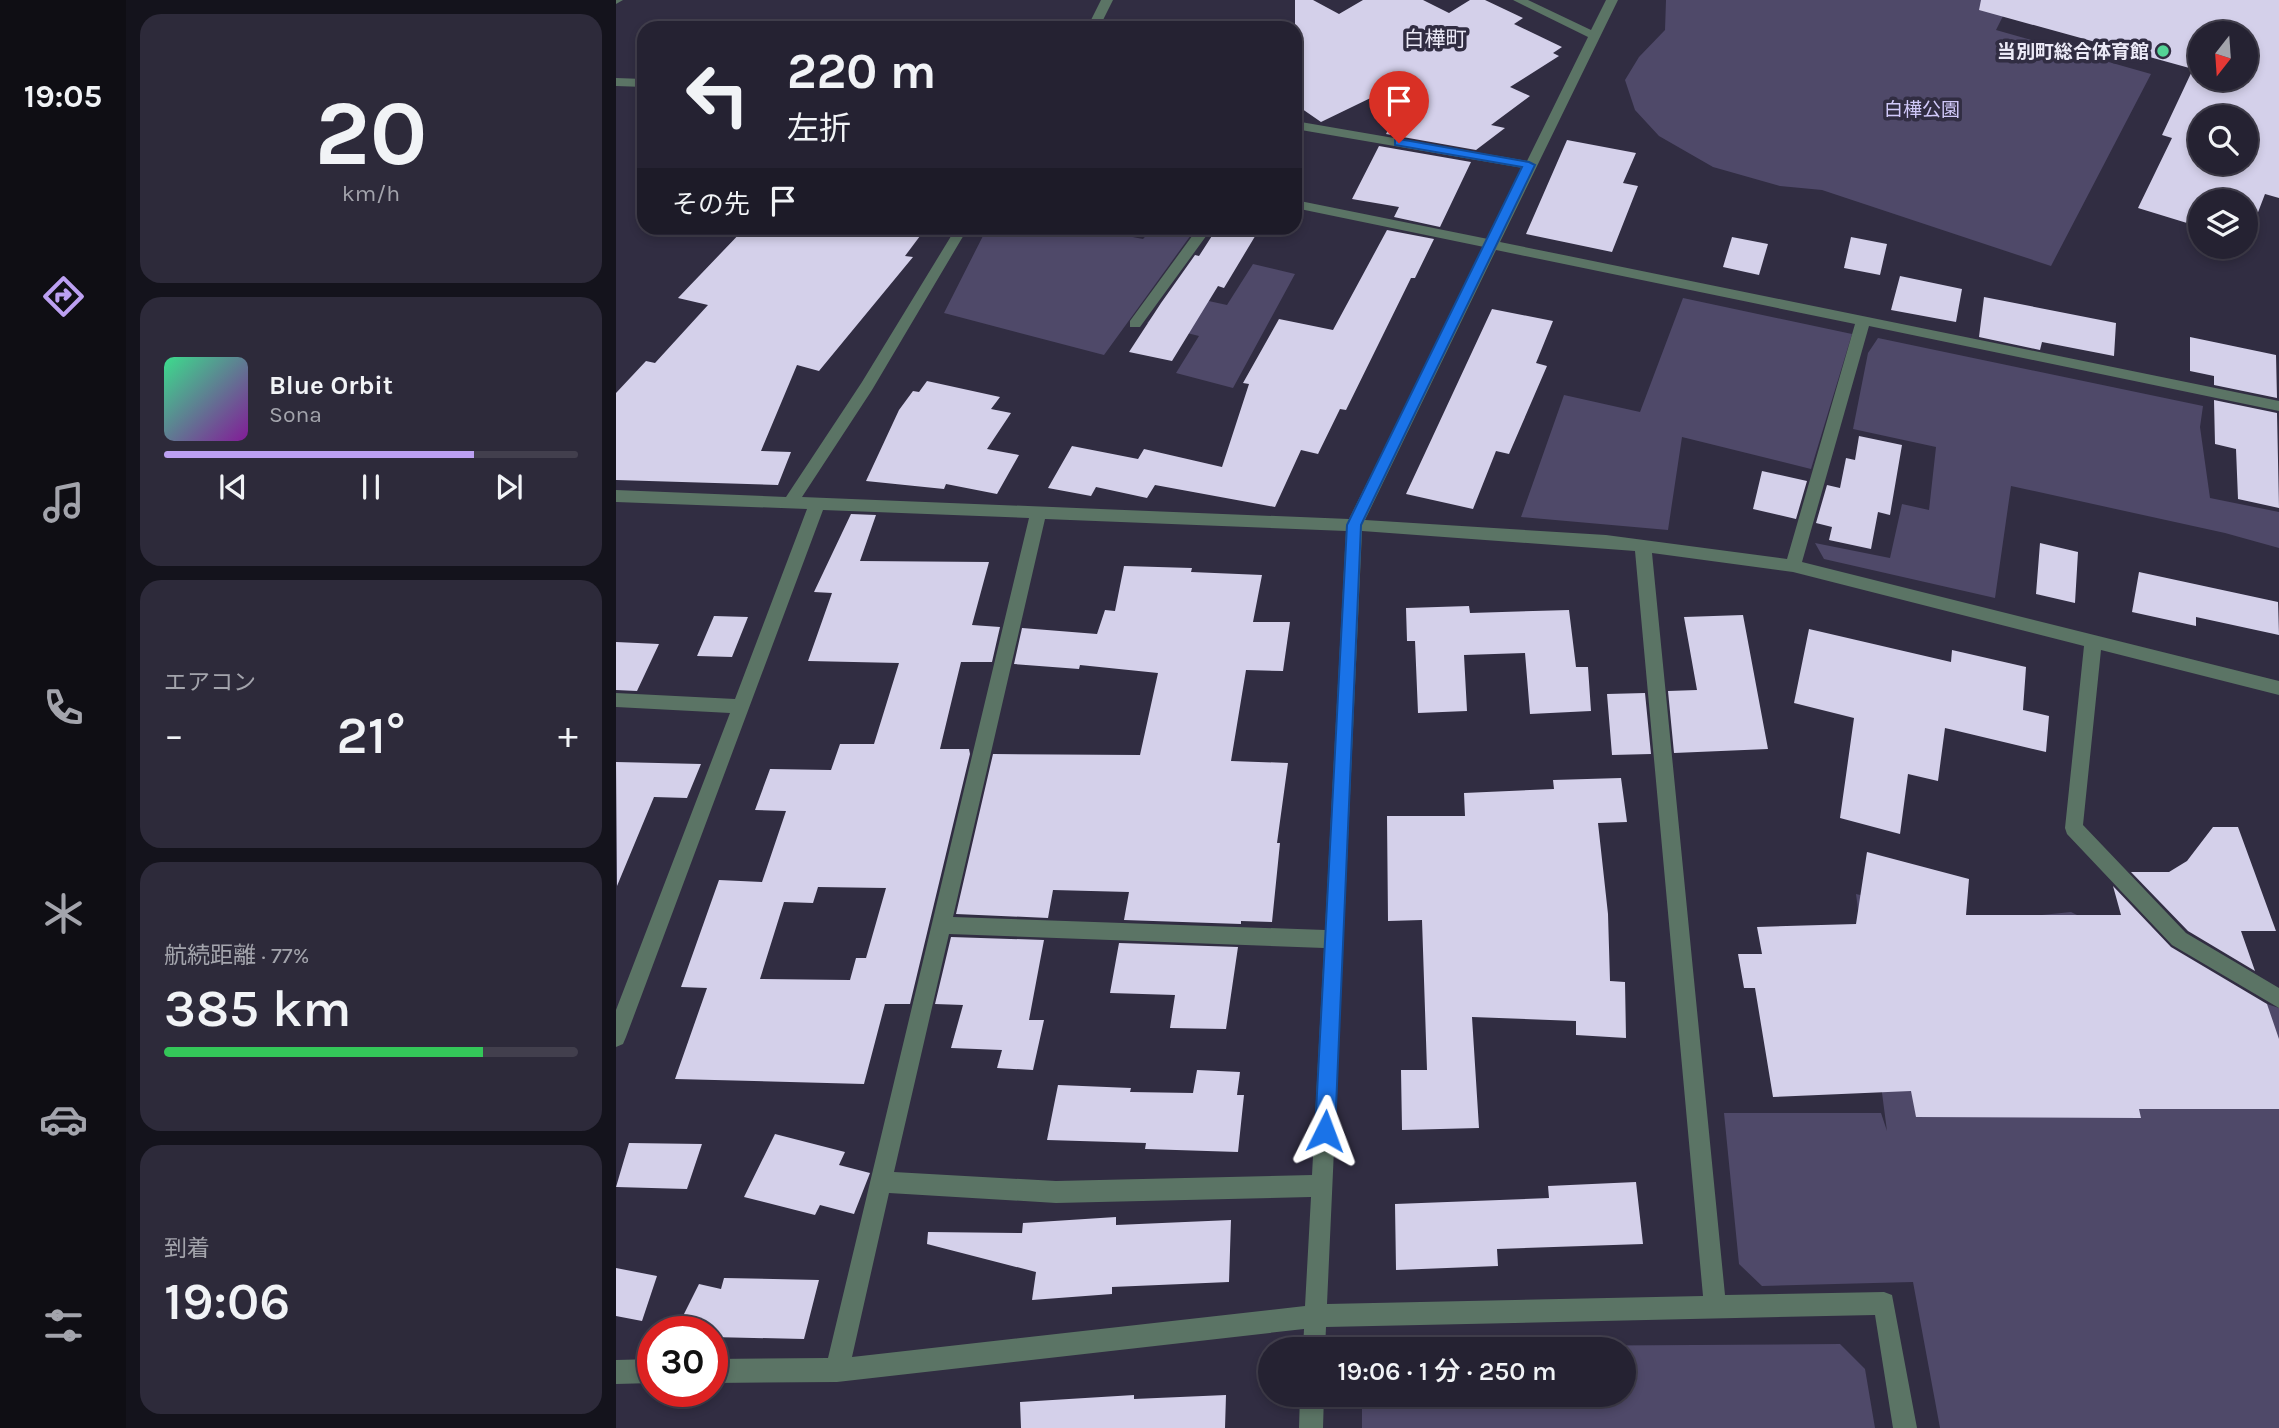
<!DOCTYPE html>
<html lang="ja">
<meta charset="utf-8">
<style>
body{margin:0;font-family:Karla,"Noto Sans JP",sans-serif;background:#2d2a3a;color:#f1f3f6;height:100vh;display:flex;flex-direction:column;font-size:26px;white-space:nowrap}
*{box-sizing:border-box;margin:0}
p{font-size:23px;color:#a3a4ac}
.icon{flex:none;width:38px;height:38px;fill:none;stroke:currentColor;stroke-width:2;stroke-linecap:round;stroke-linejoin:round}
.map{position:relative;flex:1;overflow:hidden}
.panel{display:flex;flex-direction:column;gap:14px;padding:14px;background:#14131c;width:490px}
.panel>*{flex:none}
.guide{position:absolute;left:21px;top:21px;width:665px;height:214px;border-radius:21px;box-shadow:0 4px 10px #0003,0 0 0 2px #423f4d;background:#252232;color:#f1f3f6;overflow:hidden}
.needle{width:46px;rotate:197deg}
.controls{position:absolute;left:1572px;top:21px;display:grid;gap:14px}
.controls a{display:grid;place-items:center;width:70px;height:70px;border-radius:50%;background:#252232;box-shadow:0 4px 10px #0003,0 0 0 2px #423f4d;font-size:35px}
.speed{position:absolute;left:21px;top:1316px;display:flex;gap:14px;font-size:35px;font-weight:700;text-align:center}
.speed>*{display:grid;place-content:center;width:91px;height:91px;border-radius:50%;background:#252232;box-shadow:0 4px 10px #0003,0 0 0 2px #423f4d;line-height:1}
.speed .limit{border:10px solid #d22;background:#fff;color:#111}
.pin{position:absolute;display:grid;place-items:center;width:60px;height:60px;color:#fff;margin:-72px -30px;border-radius:50% 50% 50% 0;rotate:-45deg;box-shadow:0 0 7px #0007}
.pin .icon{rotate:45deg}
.me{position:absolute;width:77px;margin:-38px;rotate:3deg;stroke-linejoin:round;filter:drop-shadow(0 0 5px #0008)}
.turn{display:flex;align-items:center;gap:24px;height:147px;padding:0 35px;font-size:32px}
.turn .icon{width:91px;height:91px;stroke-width:2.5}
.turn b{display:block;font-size:49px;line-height:60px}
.then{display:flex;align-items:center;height:66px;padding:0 35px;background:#0003;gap:14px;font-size:26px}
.big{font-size:52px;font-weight:600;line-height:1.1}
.panel .card{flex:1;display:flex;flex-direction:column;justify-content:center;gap:10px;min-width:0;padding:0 24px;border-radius:21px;background:#2d2a3a}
.panel .dial{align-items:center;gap:0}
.dial b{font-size:91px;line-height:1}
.song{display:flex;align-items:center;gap:21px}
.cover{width:84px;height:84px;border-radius:10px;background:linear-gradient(135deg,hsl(150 70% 55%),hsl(290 70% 35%))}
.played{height:7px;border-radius:4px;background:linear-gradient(90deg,#bca0f2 75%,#423f4d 75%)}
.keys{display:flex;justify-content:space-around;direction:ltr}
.heat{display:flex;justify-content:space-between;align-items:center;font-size:38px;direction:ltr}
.charge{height:10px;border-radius:5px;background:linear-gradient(90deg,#34c759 77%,#423f4d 0)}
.trip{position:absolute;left:642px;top:1337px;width:378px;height:70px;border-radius:35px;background:#252232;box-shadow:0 4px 10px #0003,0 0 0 2px #423f4d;font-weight:600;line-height:70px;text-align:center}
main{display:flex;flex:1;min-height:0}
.menu{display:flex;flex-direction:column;width:126px;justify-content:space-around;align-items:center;background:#0f0e14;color:#a3a4ac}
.menu .icon{width:49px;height:49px}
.menu .active{color:#bca0f2}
.menu b{font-size:32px;color:#f1f3f6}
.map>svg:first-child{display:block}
.green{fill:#4f4969}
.building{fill:#d4d0ea;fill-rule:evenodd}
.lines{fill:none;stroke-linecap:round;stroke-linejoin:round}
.minor{fill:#5b7465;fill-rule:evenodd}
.route{fill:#1a73e8;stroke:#114b97;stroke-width:2}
.poi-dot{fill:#54d396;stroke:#312d42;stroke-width:2.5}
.labels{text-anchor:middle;stroke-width:7;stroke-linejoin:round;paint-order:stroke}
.far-poi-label{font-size:19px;font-weight:bold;fill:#eceaf7;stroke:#312d42;text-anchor:end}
.far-park-label{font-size:19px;fill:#d1c9fa;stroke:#312d42}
.far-quarter-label{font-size:21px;fill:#eceaf7;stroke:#312d42}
</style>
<main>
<nav class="menu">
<b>19:05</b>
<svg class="icon active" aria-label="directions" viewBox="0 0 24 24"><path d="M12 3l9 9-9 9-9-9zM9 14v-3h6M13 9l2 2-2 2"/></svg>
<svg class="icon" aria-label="music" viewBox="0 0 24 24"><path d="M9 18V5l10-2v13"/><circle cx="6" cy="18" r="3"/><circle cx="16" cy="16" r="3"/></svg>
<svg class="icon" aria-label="phone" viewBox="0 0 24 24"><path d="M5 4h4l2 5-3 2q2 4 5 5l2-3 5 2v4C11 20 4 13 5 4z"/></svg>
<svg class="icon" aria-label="climate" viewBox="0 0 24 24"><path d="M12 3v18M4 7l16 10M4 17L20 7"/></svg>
<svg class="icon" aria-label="car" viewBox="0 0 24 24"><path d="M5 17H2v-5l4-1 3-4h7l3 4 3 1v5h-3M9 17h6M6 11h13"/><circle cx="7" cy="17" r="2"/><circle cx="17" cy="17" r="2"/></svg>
<svg class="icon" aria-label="filters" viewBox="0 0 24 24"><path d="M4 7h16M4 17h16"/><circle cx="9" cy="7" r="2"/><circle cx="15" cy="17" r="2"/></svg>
</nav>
<section class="panel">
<div class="card dial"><b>20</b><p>km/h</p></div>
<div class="card">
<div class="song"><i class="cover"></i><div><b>Blue Orbit</b><p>Sona</p></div></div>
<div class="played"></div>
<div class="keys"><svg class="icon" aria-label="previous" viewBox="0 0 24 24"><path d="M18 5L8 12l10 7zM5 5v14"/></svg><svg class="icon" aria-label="pause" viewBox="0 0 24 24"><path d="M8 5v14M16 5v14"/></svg><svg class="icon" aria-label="next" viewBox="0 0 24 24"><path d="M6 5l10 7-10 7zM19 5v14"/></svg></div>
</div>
<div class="card"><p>エアコン</p>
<div class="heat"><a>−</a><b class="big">21°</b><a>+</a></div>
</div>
<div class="card"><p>航続距離 · 77%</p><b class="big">385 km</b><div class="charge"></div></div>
<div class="card"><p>到着</p><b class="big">19:06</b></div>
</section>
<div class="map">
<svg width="1663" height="1428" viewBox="0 0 1663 1428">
<rect width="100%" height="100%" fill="#312d42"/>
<path class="green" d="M 1050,0 L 1395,0 L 1380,30 L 1535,74 L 1435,266 L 1206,190 L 1164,186 L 1097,167 L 1043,136 L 1019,110 L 1009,80 L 1023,57 L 1049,30 Z
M 371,228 L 470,228 L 527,239 L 537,228 L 580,228 L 488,355 L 328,313 Z
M 637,264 L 679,274 L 617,388 L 560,373 L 583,336 L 531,323 L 556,293 L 611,305 Z
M 1067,298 L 1236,334 L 1195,469 L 1066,437 L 1052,530 L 905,517 L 948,395 L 1024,412 Z
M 1262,338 L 1587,406 L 1584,427 L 1594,498 L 1663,512 L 1663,548 L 1609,533 L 1395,486 L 1379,598 L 1208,559 L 1199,543 L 1274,558 L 1286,504 L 1313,510 L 1320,447 L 1237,429 L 1252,353 Z
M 1240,894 L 1359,922 L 1455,912 L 1621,994 L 1663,1008 L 1663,1428 L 1324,1428 L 1297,1282 L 1146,1286 L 1123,1264 L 1108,1113 L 1265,1113 L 1271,1131 Z
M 1224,1344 L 1249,1369 L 1259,1428 L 746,1428 L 746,1395 L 1008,1395 L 1008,1349 L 772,1349 L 775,1347 Z"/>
<path class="building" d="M 679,0 L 697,0 L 723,14 L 747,0 L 807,0 L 833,13 L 854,0 L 869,0 L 907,18 L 898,24 L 946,47 L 937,53 L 943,56 L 894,87 L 914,96 L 875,125 L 889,128 L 860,150 L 770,134 L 800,76 L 705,122 L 679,104 Z
M 1365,0 L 1663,0 L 1663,198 L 1649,194 L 1631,241 L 1629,201 L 1584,201 L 1584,227 L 1522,208 L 1556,138 L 1546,135 L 1577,69 L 1363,10 ZM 1584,33 L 1629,33 L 1629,79 L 1584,79 ZM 1584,117 L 1629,117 L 1629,163 L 1584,163 Z
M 951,140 L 1020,153 L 1007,183 L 1022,186 L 996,252 L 910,234 Z
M 763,146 L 855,162 L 824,227 L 778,217 L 783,207 L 736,199 Z
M 129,228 L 310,228 L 289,256 L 297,257 L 203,371 L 181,365 L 145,451 L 175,452 L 162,485 L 0,480 L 0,393 L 30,361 L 39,363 L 92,305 L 62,298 Z
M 601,228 L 644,228 L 608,288 L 602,286 L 556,361 L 513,352 L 545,303 L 579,255 L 583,256 Z
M 771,230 L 818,239 L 799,278 L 795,278 L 730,410 L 724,409 L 702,454 L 685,450 L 659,507 L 539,485 L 531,498 L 480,487 L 475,496 L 432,488 L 456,446 L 522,459 L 528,449 L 606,467 L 633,384 L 627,383 L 663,319 L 717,330 Z
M 1116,237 L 1152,244 L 1143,275 L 1107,267 Z
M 1235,237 L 1271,244 L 1264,275 L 1228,268 Z
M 1284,276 L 1346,289 L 1340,322 L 1275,310 Z
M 1368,297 L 1500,323 L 1498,356 L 1426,342 L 1424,350 L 1363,337 Z
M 876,309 L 937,321 L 920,363 L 931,366 L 893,454 L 880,451 L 857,509 L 790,494 Z
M 1574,337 L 1660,355 L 1661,398 L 1598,385 L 1598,376 L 1574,371 Z
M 311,381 L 384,397 L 375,409 L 395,413 L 371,449 L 403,455 L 381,494 L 330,484 L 328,489 L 250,481 L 283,410 L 297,391 L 303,392 Z
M 1598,400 L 1661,413 L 1663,508 L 1622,499 L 1620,449 L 1599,444 Z
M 1243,436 L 1286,445 L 1274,515 L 1262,512 L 1255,549 L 1213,540 L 1216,527 L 1200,523 L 1211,485 L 1224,488 L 1230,458 L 1239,460 Z
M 1146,471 L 1191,481 L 1180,519 L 1137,509 Z
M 235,514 L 260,515 L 244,561 L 373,562 L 356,625 L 384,627 L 376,662 L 345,662 L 324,749 L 353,749 L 354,754 L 294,1004 L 269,1004 L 248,1084 L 59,1079 L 91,988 L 65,987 L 103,880 L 146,882 L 170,811 L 139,810 L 154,769 L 215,770 L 224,744 L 258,744 L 283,663 L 192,661 L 216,593 L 198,592 ZM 202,887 L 270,888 L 250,958 L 240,958 L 234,980 L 144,979 L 168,902 L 197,903 Z
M 1424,543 L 1462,552 L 1459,603 L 1420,594 Z
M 508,566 L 576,568 L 575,572 L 646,575 L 637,622 L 674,622 L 667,671 L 630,670 L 615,761 L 672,763 L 661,843 L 664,843 L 656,922 L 625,921 L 625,924 L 508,920 L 513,892 L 437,890 L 432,918 L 340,914 L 377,754 L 524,755 L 542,673 L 464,665 L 463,669 L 398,664 L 406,628 L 481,634 L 489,610 L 499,611 Z
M 1523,572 L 1662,602 L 1663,635 L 1580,617 L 1580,626 L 1516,612 Z
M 853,606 L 854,613 L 953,610 L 960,667 L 972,667 L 975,711 L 914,714 L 909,653 L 848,655 L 851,711 L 802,713 L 799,641 L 791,641 L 790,608 Z
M 1127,615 L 1152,749 L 1058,753 L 1052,691 L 1081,690 L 1068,617 Z
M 98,616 L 132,617 L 116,657 L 81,656 Z
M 1193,629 L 1335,662 L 1336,650 L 1410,667 L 1407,710 L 1433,716 L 1430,752 L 1329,728 L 1322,781 L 1292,774 L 1284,834 L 1224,818 L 1238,718 L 1178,703 Z
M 0,642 L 43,644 L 21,691 L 0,690 Z
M 1029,693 L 1035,754 L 996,755 L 991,694 Z
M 0,762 L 85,764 L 71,798 L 38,797 L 1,886 Z
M 1005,778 L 1011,822 L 982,823 L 992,914 L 994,981 L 1009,982 L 1010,1038 L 960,1035 L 960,1021 L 856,1017 L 863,1128 L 786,1130 L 785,1070 L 811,1070 L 806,920 L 772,921 L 771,816 L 849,816 L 848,793 L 938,789 L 937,780 Z
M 1597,827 L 1622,827 L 1660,931 L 1625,931 L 1639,971 L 1572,931 L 1515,872 L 1553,872 L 1571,861 Z
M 1251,852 L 1353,879 L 1350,915 L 1505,915 L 1497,886 L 1555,947 L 1651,1004 L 1663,1039 L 1663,1109 L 1523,1109 L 1525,1118 L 1300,1117 L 1295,1091 L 1157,1097 L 1139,988 L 1128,988 L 1122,954 L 1146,954 L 1141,927 L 1240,924 Z
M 335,937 L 428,940 L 413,1020 L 428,1020 L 417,1070 L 381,1068 L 386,1050 L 335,1048 L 347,1005 L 319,1004 Z
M 503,943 L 622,947 L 610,1029 L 554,1028 L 559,995 L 494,993 Z
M 581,1070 L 624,1072 L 621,1095 L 628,1095 L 622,1152 L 529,1149 L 530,1143 L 431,1140 L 442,1085 L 515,1088 L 514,1092 L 577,1093 Z
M 159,1134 L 229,1152 L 223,1165 L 254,1173 L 238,1214 L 204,1205 L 199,1215 L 128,1197 Z
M 13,1143 L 86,1144 L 71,1189 L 0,1187 Z
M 1020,1182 L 1027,1244 L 881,1249 L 882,1266 L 780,1270 L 779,1204 L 933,1198 L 932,1186 Z
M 500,1217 L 500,1225 L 615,1220 L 613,1282 L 496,1287 L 496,1294 L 416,1300 L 420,1272 L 311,1244 L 312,1232 L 406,1233 L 407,1223 Z
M 0,1268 L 41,1276 L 26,1321 L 0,1316 Z
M 108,1278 L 203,1280 L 188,1339 L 96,1337 L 96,1332 L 59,1332 L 83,1284 L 105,1289 Z
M 518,1395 L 518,1399 L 610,1395 L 609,1428 L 405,1428 L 404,1402 Z"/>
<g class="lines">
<path class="minor" d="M 0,0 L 7,0 L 0,4 Z
M 485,0 L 497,0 L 483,28 L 471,28 Z
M 897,0 L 912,0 L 975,30 L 990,0 L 1002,0 L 884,242 L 1663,401 L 1663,411 L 1253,326 L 1186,562 L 1663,681 L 1663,695 L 1485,650 L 1467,825 L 1570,933 L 1663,988 L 1663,1008 L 1556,945 L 1451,834 L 1449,828 L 1468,646 L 1177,572 L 1036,553 L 1109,1295 L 1268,1292 L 1276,1295 L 1301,1428 L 1277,1428 L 1259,1315 L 710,1327 L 709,1349 L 687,1349 L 688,1329 L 221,1382 L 96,1383 L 96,1359 L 212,1358 L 413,518 L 207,510 L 10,1037 L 7,1044 L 0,1047 L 0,1010 L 114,713 L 0,707 L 0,693 L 119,699 L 191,509 L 0,502 L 0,490 L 170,497 L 246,382 L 340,228 L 352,228 L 256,390 L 186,497 L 733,519 L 868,247 L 679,208 L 679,200 L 872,239 L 907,168 L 679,129 L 679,121 L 911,161 L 972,37 ZM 880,250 L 1239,324 L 1171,559 L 990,535 L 749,520 ZM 429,519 L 730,531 L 709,930 L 337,917 ZM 746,531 L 1019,551 L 1087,1296 L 711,1304 ZM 333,934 L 708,948 L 696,1175 L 440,1181 L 278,1172 ZM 273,1193 L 440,1203 L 695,1197 L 689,1306 L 236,1357 Z
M 0,78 L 28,79 L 28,87 L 0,86 Z
M 582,228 L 596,228 L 524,327 L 514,327 L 514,321 Z
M 37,1359 L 37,1383 L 0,1384 L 0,1360 Z
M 684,1395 L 708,1395 L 707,1428 L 683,1428 Z"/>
</g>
<path class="route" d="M 783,139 L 913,162 L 919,165 L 745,525 L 719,1131 L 716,1138 L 709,1141 L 702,1138 L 699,1131 L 731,525 L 906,167 L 779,145 L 779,140 Z"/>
<circle class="poi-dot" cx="1547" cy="51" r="7"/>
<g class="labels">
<g class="far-poi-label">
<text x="1533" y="58">当別町総合体育館</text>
</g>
<g class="far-park-label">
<text x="1306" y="116">白樺公園</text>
</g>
<g class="far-quarter-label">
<text x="819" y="46">白樺町</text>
</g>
</g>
</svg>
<div class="controls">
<a><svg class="needle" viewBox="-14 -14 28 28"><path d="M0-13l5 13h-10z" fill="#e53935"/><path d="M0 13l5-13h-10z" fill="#a3a4ac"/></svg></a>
<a><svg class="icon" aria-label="search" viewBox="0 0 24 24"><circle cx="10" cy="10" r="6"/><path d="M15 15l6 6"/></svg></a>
<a><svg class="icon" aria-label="layers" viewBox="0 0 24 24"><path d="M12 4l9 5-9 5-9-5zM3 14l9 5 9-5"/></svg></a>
</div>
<div class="speed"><div class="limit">30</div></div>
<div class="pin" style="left:783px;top:143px;background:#d93025"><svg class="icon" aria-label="arrive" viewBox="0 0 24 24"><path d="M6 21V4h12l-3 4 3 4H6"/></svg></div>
<svg class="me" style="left:709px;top:1131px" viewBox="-20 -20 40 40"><path d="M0-17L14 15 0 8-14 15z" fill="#1a73e8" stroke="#fff" stroke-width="4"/></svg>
<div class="trip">19:06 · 1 分 · 250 m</div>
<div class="guide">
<div class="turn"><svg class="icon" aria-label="left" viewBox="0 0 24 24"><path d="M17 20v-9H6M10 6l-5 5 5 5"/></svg><div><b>220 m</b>左折</div></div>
<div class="then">その先<svg class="icon" aria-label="arrive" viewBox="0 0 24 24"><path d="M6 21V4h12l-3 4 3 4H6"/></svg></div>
</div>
</div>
</main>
